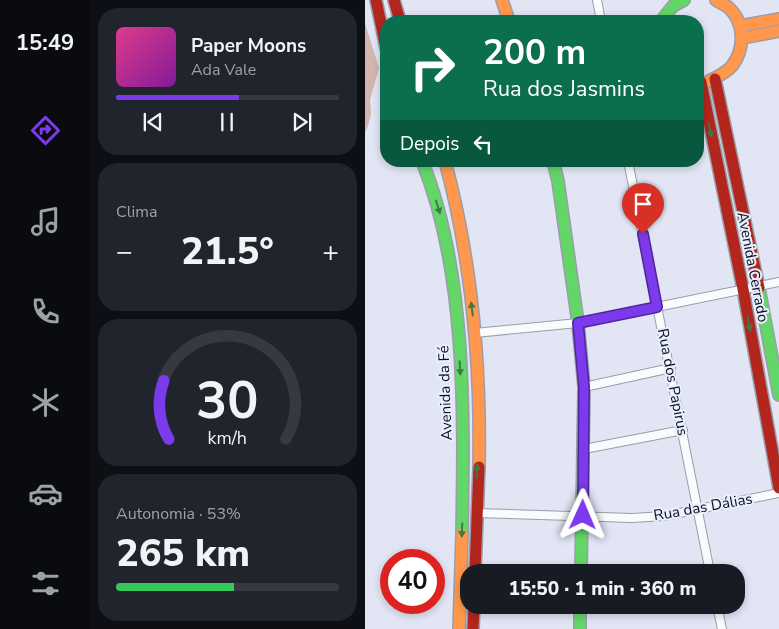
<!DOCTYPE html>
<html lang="pt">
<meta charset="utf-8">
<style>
body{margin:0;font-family:"Nunito Sans",sans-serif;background:#20242c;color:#f1f3f6;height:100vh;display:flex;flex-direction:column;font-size:19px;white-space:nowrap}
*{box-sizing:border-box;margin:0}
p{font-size:16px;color:#9ea1a6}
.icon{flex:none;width:28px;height:28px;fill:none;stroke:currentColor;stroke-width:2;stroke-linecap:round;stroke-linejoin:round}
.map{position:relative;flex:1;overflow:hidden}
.drawer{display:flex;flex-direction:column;gap:8px;padding:8px;background:#0d0f14;width:275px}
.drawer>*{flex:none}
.top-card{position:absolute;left:15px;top:15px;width:324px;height:152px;border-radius:20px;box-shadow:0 2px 8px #0003;background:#0b6e4f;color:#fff;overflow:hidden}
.speed{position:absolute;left:15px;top:549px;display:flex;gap:10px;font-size:25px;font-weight:700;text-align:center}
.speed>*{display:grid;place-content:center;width:65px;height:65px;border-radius:50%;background:#171b24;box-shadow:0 2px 8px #0003;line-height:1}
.speed .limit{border:8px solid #d22;background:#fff;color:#111}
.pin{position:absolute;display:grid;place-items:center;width:42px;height:42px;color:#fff;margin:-51px -21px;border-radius:50% 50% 50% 0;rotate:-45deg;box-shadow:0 0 5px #0007}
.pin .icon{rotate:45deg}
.me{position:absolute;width:55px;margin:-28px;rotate:1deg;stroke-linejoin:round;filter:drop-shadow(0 0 4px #0008)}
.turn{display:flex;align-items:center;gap:18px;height:105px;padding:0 20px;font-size:22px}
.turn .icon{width:65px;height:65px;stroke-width:2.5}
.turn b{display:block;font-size:35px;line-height:42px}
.then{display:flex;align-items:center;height:48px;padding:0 20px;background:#0003;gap:10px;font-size:19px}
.big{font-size:38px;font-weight:800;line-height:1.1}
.drawer .card{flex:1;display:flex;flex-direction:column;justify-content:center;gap:8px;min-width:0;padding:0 18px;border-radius:20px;background:#20242c}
.drawer .dial{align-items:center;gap:0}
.dial svg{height:130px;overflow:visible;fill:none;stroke:#363941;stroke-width:7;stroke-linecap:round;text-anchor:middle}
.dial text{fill:#f1f3f6;stroke:none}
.song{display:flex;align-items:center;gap:15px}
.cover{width:60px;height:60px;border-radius:8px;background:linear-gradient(135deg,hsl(330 70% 55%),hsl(290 70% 35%))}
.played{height:5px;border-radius:2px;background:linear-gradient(90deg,#7c3aed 55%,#363941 55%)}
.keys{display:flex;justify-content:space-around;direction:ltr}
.heat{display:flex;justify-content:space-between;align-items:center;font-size:28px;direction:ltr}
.charge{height:8px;border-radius:4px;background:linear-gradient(90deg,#34c759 53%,#363941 0)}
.trip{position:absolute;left:95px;top:564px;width:285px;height:50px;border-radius:20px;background:#171b24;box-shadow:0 2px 8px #0003;font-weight:800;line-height:50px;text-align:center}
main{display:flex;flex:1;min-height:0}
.tabs{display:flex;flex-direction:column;width:90px;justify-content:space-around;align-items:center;background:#090b0e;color:#9ea1a6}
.tabs .icon{width:35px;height:35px}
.tabs .active{color:#7c3aed}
.tabs b{font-size:22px;color:#f1f3f6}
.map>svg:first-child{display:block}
.forest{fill:#d3b5af}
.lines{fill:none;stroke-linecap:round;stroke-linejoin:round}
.street-casing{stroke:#9a9ea9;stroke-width:10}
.fast-casing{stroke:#9a9ea9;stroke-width:14}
.slow-casing{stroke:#9a9ea9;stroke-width:14}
.jam-casing{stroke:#9a9ea9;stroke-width:14}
.street{stroke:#fafbfd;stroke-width:8}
.fast{stroke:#63d668;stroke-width:11}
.slow{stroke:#ff974d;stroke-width:11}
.jam{stroke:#b3261e;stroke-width:11}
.oneway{fill:#3c7c44}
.route-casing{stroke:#51269a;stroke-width:12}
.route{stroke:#7c3aed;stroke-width:9}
.labels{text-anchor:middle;stroke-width:4;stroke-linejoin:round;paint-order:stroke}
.street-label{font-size:15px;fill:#0c0f17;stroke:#eaefff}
</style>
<main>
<nav class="tabs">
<b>15:49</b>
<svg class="icon active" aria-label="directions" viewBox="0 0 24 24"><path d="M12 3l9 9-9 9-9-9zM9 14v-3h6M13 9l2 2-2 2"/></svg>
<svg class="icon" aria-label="music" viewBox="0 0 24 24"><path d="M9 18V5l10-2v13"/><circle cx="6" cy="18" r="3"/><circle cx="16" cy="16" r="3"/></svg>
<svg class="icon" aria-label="phone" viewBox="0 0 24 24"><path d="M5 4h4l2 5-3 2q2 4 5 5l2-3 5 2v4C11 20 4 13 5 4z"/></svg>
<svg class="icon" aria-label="climate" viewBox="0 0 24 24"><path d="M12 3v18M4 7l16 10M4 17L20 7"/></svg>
<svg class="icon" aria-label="car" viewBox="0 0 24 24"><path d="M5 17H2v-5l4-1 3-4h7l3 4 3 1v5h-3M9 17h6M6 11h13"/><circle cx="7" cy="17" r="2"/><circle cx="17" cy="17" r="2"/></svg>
<svg class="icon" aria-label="filters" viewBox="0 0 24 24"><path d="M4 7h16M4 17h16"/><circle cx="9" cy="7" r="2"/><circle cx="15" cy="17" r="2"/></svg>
</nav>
<section class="drawer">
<div class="card">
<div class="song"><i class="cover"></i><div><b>Paper Moons</b><p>Ada Vale</p></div></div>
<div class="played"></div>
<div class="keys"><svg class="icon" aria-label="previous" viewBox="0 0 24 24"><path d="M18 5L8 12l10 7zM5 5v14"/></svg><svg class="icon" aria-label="pause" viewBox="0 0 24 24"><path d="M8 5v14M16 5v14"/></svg><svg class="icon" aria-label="next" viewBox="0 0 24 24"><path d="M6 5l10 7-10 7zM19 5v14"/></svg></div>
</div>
<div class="card"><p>Clima</p>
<div class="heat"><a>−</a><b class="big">21.5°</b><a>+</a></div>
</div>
<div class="card dial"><svg viewBox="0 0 100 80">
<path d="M14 69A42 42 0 1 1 86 69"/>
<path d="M14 69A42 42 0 0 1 11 33" stroke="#7c3aed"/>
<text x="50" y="56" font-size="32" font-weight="700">30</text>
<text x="50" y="72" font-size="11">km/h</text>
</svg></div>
<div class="card"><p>Autonomia · 53%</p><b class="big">265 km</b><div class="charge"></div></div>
</section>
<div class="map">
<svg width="414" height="629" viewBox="0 0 414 629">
<rect width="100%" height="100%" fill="#e1e5f4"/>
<path class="forest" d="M 0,23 L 14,68 L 5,100 L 6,114 L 3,126 L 0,132 Z"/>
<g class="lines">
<g class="street-casing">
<path id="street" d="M 232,0 L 236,21
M 263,161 L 345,572
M 110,333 L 213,323 L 414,282
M 219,387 L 306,368
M 219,449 L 318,430
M 111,513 L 267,518 L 299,516 L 414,493
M 352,605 L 357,629"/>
</g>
<g class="fast-casing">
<path id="fast" d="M 296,21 L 308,6 L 319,0
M 57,161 C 102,272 99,416 97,534
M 188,161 L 193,181 L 213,323 L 219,387 L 216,572
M 394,288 L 414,395
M 215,605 L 215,629"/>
</g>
<g class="slow-casing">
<path id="slow" d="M 137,0 L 144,21
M 375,26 L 414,19
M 378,38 L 414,31
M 344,81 C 352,77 361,73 367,66 C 380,49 380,23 364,8 C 361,5 355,3 351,0
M 80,161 C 107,261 116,364 114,467
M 94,629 L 97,534"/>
</g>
<g class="jam-casing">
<path id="jam" d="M 11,0 L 21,48
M 29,0 L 35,21
M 350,79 L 394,288
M 336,82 L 378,289 L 414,488
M 110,572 L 114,467
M 108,629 L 109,605"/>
</g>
<use href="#street" class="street"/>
<use href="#fast" class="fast"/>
<use href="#slow" class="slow"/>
<use href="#jam" class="jam"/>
</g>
<defs><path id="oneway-solid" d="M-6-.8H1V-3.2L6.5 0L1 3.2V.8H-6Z" transform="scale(1.25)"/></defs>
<g class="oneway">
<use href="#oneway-solid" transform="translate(345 130) rotate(79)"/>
<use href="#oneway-solid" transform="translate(73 207) rotate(73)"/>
<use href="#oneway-solid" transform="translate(107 309) rotate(-97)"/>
<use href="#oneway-solid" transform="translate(384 324) rotate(80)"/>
<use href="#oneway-solid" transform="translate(95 368) rotate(87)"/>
<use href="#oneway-solid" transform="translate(112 471) rotate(-88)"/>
<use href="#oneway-solid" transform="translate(97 530) rotate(92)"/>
</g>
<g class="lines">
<g class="route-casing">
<path id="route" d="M 218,515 L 219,387 L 213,323 L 292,307 L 278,234"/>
</g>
<use href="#route" class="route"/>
</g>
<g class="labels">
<g class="street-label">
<text transform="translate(388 267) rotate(79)" y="5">Avenida Cerrado</text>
<text transform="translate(308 382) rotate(79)" y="5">Rua dos Papirus</text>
<text transform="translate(80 393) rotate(-92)" y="5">Avenida da Fé</text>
<text transform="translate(338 507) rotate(-10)" y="5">Rua das Dálias</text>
</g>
</g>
</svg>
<div class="speed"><div class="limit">40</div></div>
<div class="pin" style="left:278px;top:234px;background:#d93025"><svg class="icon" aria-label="arrive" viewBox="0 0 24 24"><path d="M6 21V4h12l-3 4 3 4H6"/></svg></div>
<svg class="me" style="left:218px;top:515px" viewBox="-20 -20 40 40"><path d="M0-17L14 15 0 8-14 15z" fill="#7c3aed" stroke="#fff" stroke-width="4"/></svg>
<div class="trip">15:50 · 1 min · 360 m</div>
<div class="top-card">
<div class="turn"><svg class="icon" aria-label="right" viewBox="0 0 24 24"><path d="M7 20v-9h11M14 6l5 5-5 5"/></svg><div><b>200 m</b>Rua dos Jasmins</div></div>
<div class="then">Depois<svg class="icon" aria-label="left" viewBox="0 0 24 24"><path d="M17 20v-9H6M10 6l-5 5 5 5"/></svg></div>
</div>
</div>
</main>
